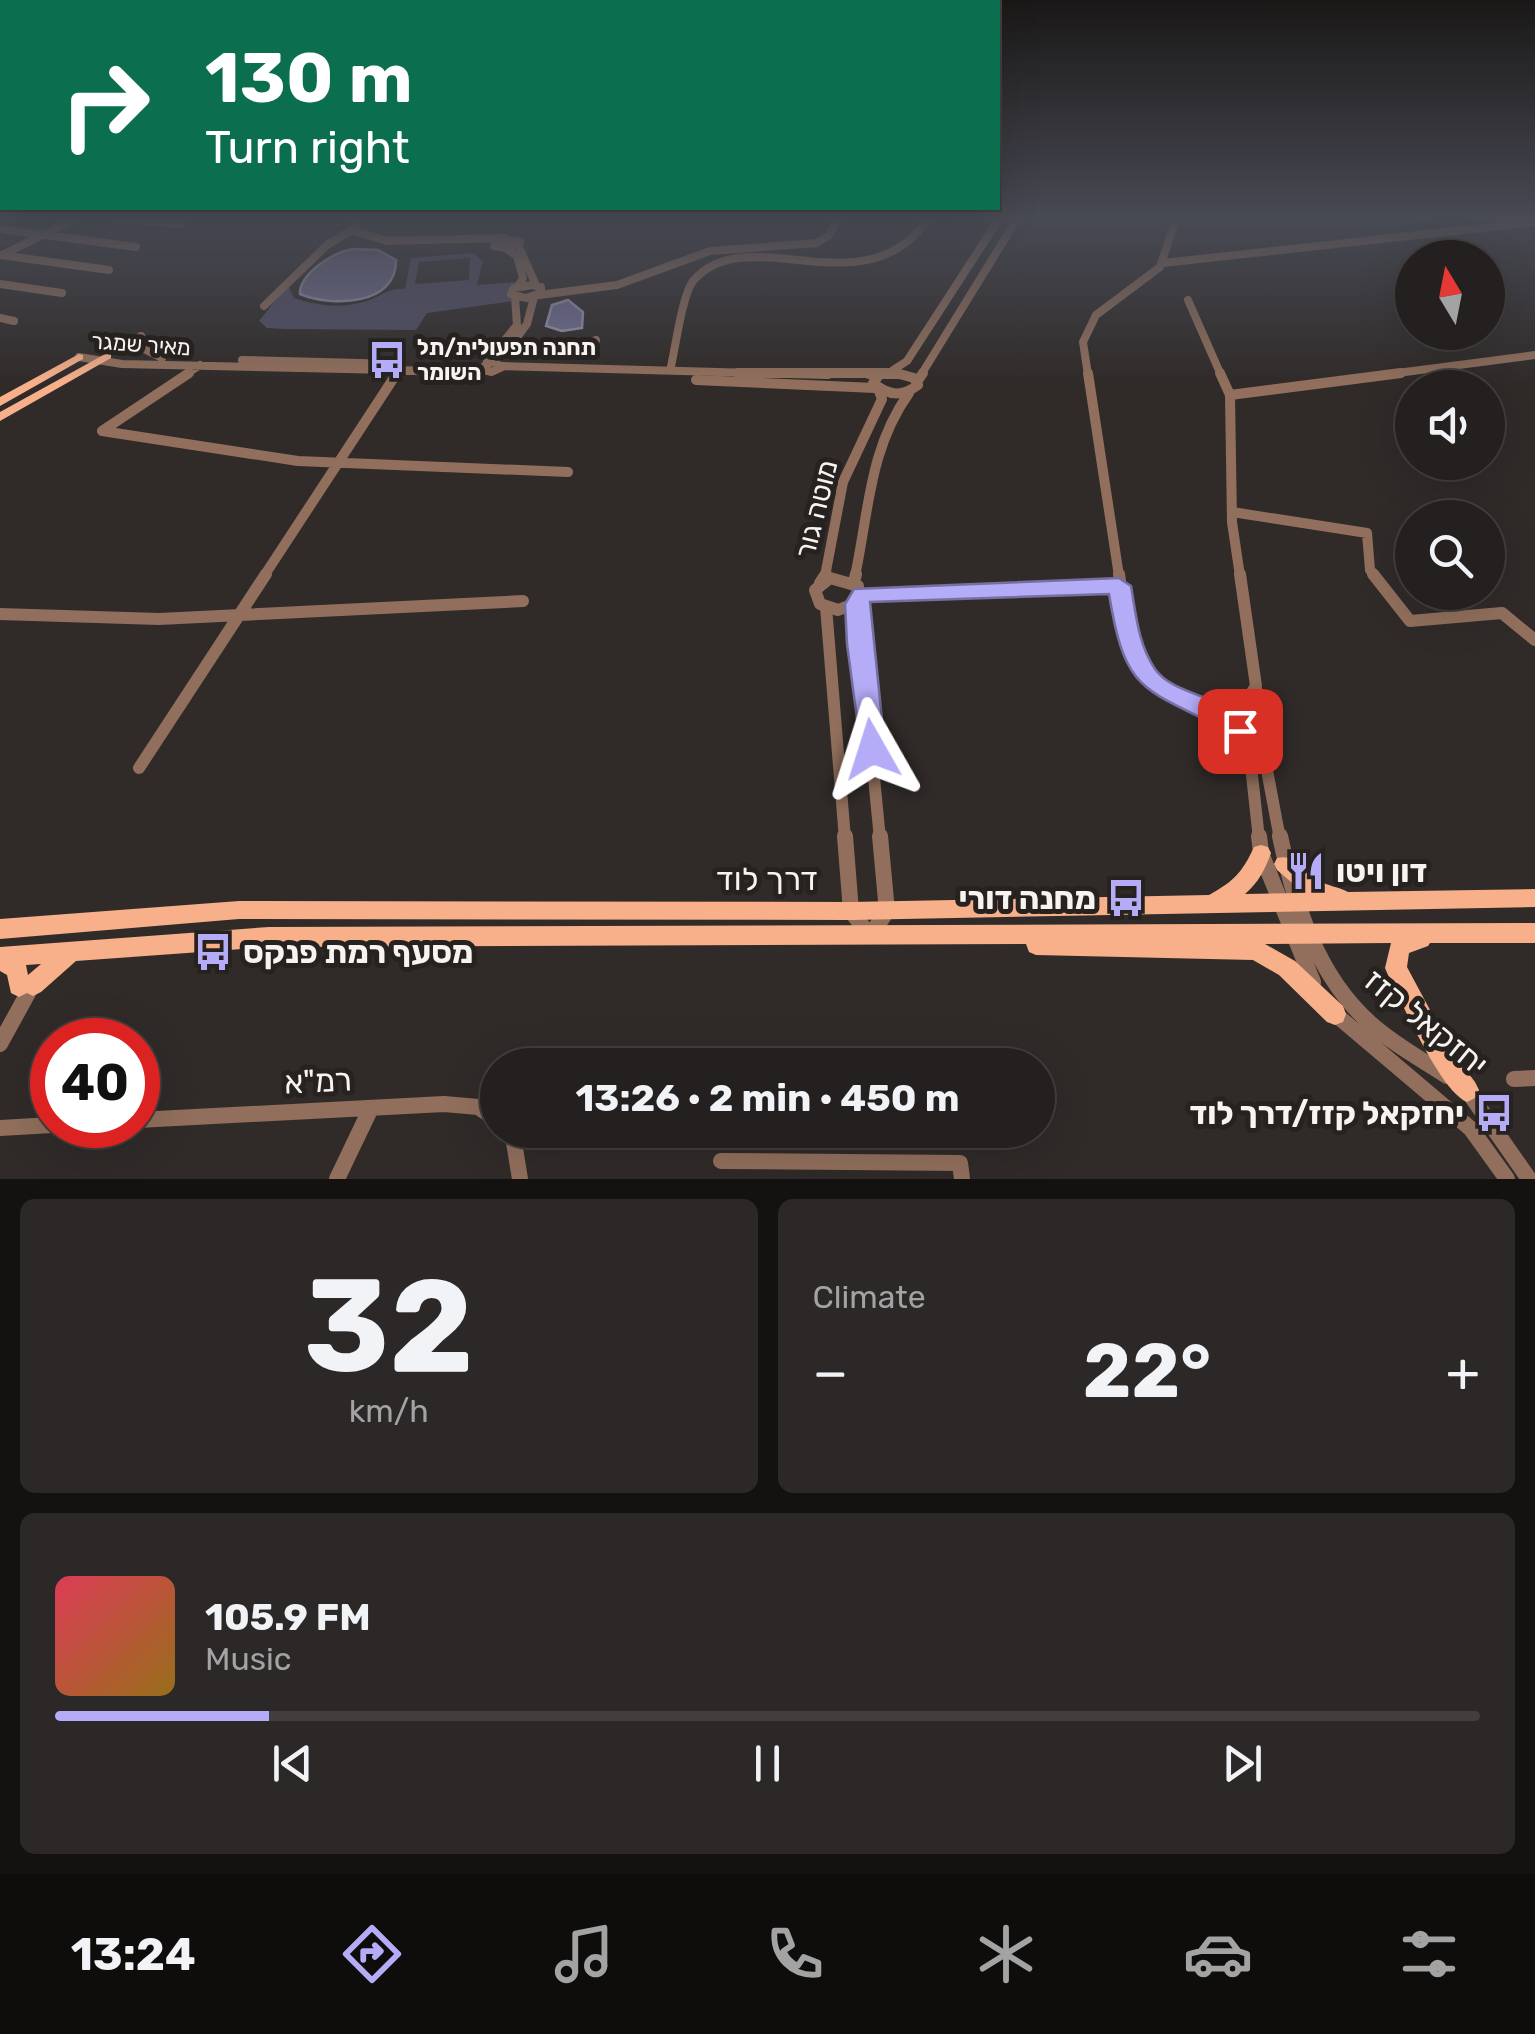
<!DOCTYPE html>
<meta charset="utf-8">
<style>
body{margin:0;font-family:Rubik,Heebo,sans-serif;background:#2c2828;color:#f1f3f6;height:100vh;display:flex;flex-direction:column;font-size:38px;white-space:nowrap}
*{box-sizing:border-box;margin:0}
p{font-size:32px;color:#a3a3a4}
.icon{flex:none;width:55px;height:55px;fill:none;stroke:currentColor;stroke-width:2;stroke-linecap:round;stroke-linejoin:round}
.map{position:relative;height:1179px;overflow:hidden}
.drawer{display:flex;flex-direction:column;gap:20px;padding:20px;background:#141211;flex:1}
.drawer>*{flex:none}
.banner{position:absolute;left:0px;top:0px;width:1000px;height:210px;box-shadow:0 10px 40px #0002,0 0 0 2px #413e3d;background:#0b6e4f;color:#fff;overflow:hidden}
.needle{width:65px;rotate:350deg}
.controls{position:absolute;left:1395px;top:240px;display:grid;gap:20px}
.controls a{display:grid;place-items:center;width:110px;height:110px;border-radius:50%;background:#24201f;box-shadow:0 10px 40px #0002,0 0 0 2px #413e3d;font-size:50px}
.speed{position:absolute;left:30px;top:1018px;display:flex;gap:20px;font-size:50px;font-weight:700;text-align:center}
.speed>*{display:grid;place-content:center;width:130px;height:130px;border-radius:50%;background:#24201f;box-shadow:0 10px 40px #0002,0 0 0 2px #413e3d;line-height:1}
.speed .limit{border:15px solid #d22;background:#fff;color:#111}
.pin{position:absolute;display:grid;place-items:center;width:85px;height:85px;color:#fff;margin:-42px;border-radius:20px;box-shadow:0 5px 15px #0006}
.me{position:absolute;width:110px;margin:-55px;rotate:354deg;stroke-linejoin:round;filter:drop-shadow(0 0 8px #0008)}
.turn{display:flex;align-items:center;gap:35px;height:210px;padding:0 40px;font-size:45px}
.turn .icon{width:130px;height:130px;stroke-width:2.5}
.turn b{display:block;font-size:70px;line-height:85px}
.big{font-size:75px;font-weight:700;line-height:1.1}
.drawer .card{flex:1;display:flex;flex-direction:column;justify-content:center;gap:15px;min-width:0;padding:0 35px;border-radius:15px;background:#2c2828}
.drawer .dial{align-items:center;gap:0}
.dial b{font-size:130px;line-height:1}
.song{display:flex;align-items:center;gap:30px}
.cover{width:120px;height:120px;border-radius:15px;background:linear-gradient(135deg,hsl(350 70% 55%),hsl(40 70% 35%))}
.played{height:10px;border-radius:5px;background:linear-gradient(90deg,#b5acf8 15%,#413e3d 15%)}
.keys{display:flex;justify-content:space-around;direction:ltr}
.heat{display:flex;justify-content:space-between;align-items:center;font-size:55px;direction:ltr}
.drawer .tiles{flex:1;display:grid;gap:20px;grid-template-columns:1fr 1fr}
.card:last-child{grid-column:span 2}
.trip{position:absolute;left:480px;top:1048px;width:575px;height:100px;border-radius:50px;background:#24201f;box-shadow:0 10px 40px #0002,0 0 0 2px #413e3d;font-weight:700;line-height:100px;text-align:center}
.tab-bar{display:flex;height:160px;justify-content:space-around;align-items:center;background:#0e0d0c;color:#a3a3a4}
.tab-bar .icon{width:70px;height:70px}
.tab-bar .on{color:#b5acf8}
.tab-bar b{font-size:45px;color:#f1f3f6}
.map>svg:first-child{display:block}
.green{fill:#514f66;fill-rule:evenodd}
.water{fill:#737094;stroke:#9b97b0;stroke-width:2.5}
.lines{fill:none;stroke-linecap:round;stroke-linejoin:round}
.minor-far3{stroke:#916f5c;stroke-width:8}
.minor-far2{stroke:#916f5c;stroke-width:10}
.minor-far1{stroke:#916f5c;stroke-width:12}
.minor{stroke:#916f5c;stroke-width:16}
.major{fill:#f7b08a;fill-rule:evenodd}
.route{fill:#b5acf8;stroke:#7670a1;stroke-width:2.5}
.labels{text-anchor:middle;stroke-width:10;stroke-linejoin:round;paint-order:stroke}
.far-street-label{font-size:22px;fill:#f7f3f1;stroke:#26221f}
.far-poi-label{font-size:22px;font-weight:bold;fill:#f7f3f1;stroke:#26221f;text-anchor:start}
.street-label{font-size:28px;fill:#f7f3f1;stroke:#26221f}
.near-poi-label{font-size:32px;font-weight:bold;fill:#f7f3f1;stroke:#26221f;text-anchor:start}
.near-street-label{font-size:32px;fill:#f7f3f1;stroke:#26221f}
</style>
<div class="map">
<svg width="1535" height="1179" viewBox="0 0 1535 1179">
<rect width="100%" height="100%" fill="#302b29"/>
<path class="green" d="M 473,253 L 483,261 L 477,285 L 516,282 L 514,301 L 427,313 L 416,330 L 285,329 L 267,328 L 259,321 L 288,285 L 294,298 C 318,306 342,309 367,301 C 381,296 390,287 405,289 L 411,258 ZM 470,258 L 469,280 L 415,284 L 419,262 Z"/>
<path class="water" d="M 353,249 L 378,250 L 396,260 C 397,306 331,307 300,294 C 299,274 333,252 353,249 Z
M 568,300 L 583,312 L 582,328 L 562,331 L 546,326 L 552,305 Z"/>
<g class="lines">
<path class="minor-far3" d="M 118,219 L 181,224
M 356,219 L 354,231 L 387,241 L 505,238
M 0,229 L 136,247
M 501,239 L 520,242 L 509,248 L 494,246 Z
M 505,248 L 517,256 L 523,278 L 518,286
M 520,249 L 536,285
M 4,254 L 75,219
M 1,255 L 109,270
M 1163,263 L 1535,222
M 0,284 L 62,293
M 532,285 L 541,287 L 541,293 L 526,298 L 511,294 L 514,288 Z
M 539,295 L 617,285 L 710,251 L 817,243 L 829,235 L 838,219
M 1188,300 L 1221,375
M 264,306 L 327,245 L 353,229
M 0,318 L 14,321
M 141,336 L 140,347 L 162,358
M 513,343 L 527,324 L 534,297
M 512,345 L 578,347 L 596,340
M 79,357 L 122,364 L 483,372
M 242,360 L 399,364
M 493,361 L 502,367 L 491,372 L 480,369 Z
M 487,362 L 517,325 L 515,297
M 502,366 L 828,375
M 893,370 L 907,361 L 999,219
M 670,371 C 675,351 682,295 693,281 C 747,217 864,312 928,219
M 185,375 L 200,365
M 395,375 L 398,371
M 869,375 L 904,375
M 921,375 L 1017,219
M 1088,375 L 1083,342 L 1096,315 L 1160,267 L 1176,219
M 1382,375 L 1535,355"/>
<path class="minor-far2" d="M 738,373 L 889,373
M 1088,373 L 1119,576
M 1220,373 L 1230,395 L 1232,522 L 1240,576
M 880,374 L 873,383 C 889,396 902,397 918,385 L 914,378 L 896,373
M 696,380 L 875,388
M 917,382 L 923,373
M 1230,395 L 1401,373
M 102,431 L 298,461 L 568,472
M 102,431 L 189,373
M 1232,512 L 1367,533 L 1370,570 L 1375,576
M 264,576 L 397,373
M 825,576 L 843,482 L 882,399 L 879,391
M 855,576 C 869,511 869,449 909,393"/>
<path class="minor-far1" d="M 1119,574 L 1129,642 L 1149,679 L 1253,731 L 1262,744 L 1280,839
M 1373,574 L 1410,621 L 1502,613 L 1535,640
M 830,578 L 858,586 L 859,602 L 838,610 L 820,604 L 815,590 Z
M 854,582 L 856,574
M 820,583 L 826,574
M 862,594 L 1119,586
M 857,604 L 880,839
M 826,607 L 845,839
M 0,614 L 159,619 L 523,601
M 1256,689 L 1262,740
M 1233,722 L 1256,686 L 1240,574
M 1233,722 L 1249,748 L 1259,839
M 139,768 L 266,574"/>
<path class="minor" d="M 845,836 L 851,911 L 870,936 L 887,911 L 880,836
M 1259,836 L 1261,853 L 1313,982
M 1280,836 C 1294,903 1317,976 1370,1023 C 1393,1044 1421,1059 1447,1076
M 1335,1014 L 1471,1129 L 1507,1179
M 0,1044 L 34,982
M 1514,1079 L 1535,1078
M 1467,1090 L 1529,1179
M 138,1120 L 444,1104 L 478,1107 L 498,1120
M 0,1128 L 52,1125
M 512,1130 L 520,1179
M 721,1161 L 960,1163 L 962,1179
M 337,1179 L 371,1108"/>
<path class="major" d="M 107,353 L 111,354 L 111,358 L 0,421 L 0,412 Z
M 79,354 L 83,355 L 83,359 L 0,406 L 0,397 Z
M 1261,845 L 1268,847 L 1271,853 C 1265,870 1258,883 1245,894 L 1304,893 L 1277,870 L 1274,864 L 1277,858 C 1295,853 1304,871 1318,880 C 1327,886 1339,887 1348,892 L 1535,889 L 1535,907 L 851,920 L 239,919 L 0,939 L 0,919 L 239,901 L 851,902 L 1209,895 C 1234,881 1242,873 1254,847 Z
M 1535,923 L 1535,943 L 1430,943 L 1428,946 L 1409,953 L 1407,967 L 1453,1053 L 1475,1082 L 1479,1090 L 1475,1098 L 1467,1102 C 1440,1091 1403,1004 1388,975 L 1385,968 L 1391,943 L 1265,944 L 1295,961 L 1343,1006 L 1346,1014 L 1343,1022 L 1335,1025 L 1327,1022 L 1279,975 L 1253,960 L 1036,955 L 1029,952 L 1026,944 L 269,947 L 76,961 L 41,992 L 33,996 L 27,993 L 19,997 L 11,993 L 7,975 L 0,971 L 0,947 L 269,927 ZM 41,964 L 28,975 L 26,965 Z"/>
</g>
<linearGradient id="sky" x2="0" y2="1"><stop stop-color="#1a1817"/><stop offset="0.57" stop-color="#484a54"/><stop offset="1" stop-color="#484a54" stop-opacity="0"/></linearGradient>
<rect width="1535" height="384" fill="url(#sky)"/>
<path class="route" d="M 1119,578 L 1131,586 C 1136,614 1138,644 1155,669 C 1175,698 1233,695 1253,731 L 1249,739 L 1230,739 L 1224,729 C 1141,687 1125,692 1109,594 L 870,602 L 885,749 L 872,759 L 862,756 L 847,644 L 845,604 L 854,589 Z"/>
<defs>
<g id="bus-bare" transform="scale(3)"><path d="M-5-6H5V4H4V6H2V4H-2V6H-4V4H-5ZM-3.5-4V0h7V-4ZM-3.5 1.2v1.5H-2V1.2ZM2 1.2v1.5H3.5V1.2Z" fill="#b5acf8" stroke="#26221f" stroke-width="2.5" paint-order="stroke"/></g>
<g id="restaurant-bare" transform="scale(3)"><path d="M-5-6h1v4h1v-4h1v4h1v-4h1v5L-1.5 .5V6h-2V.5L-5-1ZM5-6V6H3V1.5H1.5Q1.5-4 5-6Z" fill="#b5acf8" stroke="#26221f" stroke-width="2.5" paint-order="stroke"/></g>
</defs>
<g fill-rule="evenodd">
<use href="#bus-bare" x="387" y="360"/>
<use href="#restaurant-bare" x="1306" y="871"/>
<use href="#bus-bare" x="1126" y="898"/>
<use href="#bus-bare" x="213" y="952"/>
<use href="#bus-bare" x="1494" y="1113"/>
</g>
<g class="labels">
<g class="far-street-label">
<text transform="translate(141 344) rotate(4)" y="8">מאיר שמגר</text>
</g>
<g class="far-poi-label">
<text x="417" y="355">תחנה תפעולית/תל<tspan x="417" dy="25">השומר</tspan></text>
</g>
<g class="street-label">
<text transform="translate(816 509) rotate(-76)" y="10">מוטה גור</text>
</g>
<g class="near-poi-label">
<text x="1336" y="882">דון ויטו</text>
<text x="1096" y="909" text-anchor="end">מחנה דורי</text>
<text x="243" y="963">מסעף רמת פנקס</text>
<text x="1464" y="1124" text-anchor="end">יחזקאל קזז/דרך לוד</text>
</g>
<g class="near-street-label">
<text x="767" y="890">דרך לוד</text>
<text transform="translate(1426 1022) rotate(39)" y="11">יחזקאל קזז</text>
<text transform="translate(318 1081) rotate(-3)" y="11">רמ"א</text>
</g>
</g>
</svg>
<div class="controls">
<a><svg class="needle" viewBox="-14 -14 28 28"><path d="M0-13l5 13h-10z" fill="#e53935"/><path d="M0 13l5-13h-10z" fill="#a3a3a4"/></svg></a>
<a><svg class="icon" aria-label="sound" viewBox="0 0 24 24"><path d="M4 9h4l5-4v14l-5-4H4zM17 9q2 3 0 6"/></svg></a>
<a><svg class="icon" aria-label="search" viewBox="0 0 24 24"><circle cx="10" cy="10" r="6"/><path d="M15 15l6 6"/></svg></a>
</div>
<div class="speed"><div class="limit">40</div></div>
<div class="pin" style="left:1240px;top:731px;background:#d93025"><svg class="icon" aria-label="arrive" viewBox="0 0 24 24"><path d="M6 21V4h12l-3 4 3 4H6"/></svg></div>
<svg class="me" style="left:872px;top:749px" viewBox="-20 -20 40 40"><path d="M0-17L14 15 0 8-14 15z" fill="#b5acf8" stroke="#fff" stroke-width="4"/></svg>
<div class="trip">13:26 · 2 min · 450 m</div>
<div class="banner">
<div class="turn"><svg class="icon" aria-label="right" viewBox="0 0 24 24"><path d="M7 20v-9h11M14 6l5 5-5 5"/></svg><div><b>130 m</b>Turn right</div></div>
</div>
</div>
<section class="drawer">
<div class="tiles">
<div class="card dial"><b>32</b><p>km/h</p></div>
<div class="card"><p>Climate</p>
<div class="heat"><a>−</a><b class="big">22°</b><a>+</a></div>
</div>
<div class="card">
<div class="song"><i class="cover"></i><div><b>105.9 FM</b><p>Music</p></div></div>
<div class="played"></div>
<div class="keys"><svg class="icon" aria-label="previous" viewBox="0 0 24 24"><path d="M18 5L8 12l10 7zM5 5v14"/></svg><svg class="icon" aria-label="pause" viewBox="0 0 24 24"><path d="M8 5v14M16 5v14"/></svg><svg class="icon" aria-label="next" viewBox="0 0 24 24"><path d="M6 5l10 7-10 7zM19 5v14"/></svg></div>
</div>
</div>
</section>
<nav class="tab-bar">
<b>13:24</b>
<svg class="icon on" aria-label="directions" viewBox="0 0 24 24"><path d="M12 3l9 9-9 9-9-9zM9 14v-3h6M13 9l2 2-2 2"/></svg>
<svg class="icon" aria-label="music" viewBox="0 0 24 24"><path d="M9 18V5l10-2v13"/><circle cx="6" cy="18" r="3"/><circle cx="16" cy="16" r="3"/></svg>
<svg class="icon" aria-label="phone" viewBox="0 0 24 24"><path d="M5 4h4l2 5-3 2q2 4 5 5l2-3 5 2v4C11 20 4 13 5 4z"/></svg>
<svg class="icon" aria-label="climate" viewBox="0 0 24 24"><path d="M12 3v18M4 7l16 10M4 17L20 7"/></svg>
<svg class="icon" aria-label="car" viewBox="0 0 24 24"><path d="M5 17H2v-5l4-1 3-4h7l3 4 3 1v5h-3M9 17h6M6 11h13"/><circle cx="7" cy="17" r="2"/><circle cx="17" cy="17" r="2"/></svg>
<svg class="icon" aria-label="filters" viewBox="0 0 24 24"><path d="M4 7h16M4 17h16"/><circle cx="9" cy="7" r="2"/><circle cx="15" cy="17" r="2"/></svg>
</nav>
